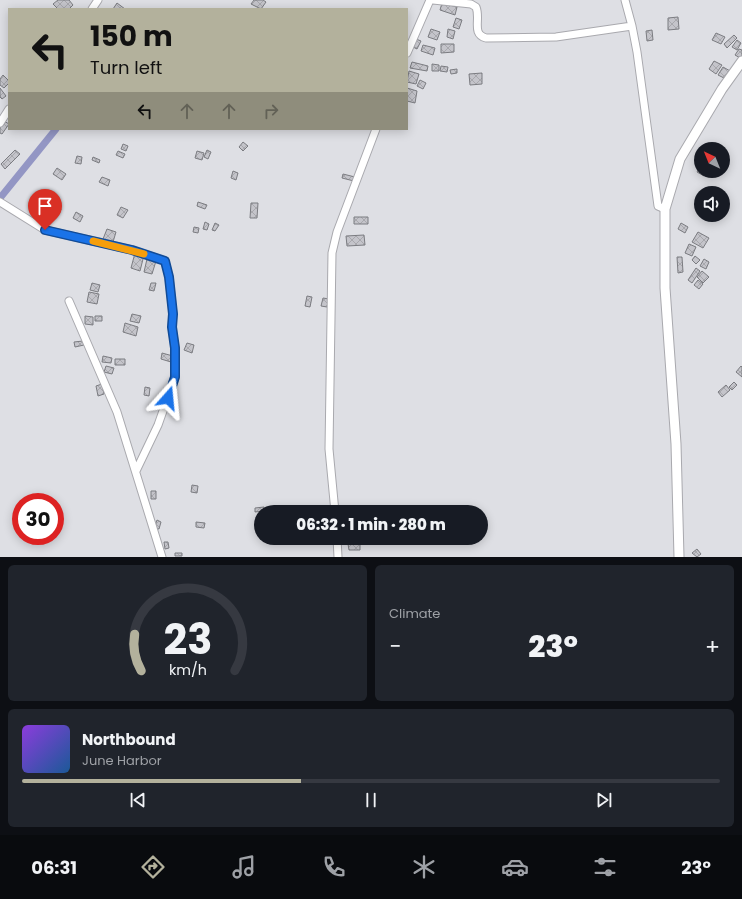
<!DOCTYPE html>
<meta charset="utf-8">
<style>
body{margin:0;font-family:Poppins,sans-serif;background:#20242c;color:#f1f3f6;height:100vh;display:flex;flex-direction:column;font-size:15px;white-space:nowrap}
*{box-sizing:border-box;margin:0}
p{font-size:13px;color:#9ea1a6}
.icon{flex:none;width:22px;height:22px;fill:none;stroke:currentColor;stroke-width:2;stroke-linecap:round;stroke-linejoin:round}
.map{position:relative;height:557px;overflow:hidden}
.sheet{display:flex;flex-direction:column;gap:8px;padding:8px;background:#0d0f14;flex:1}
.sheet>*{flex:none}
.guide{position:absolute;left:8px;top:8px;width:400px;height:122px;border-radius:0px;box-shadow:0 2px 10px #0003;background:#b3b19c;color:#111;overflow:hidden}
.needle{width:26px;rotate:317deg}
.tools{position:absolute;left:694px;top:142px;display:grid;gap:8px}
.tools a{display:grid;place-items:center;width:36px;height:36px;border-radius:50%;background:#171b24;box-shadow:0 2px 10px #0003;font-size:20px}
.speed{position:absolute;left:12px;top:493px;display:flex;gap:8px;font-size:20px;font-weight:700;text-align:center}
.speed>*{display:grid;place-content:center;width:52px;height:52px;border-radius:50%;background:#171b24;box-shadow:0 2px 10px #0003;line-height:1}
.speed .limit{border:6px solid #d22;background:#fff;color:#111}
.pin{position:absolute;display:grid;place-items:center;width:34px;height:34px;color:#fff;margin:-41px -17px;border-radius:50% 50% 50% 0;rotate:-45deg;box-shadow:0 0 4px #0007}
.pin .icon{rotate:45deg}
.me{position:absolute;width:44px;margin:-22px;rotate:18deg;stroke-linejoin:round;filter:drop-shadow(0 0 3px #0008)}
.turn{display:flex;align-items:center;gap:14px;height:84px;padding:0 16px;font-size:18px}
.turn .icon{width:52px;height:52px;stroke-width:2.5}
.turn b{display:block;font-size:28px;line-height:34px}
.lanes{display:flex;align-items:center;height:38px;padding:0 16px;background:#0003;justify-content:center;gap:20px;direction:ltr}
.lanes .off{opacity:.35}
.big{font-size:30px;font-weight:800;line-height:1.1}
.sheet .widget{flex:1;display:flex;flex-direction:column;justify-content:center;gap:6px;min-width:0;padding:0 14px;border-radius:6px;background:#20242c}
.sheet .dial{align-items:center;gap:0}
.dial svg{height:104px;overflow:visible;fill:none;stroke:#363941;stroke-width:7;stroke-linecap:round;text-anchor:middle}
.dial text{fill:#f1f3f6;stroke:none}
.song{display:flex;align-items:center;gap:12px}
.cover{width:48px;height:48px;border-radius:6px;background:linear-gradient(135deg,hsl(270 70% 55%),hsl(210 70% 35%))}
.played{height:4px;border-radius:2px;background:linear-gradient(90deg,#b3b19c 40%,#363941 40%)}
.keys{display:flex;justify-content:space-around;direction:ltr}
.heat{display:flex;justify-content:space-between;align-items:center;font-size:22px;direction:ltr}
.sheet .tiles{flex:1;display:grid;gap:8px;grid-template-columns:1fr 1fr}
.widget:last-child{grid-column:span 2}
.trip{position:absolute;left:254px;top:505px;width:234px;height:40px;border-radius:20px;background:#171b24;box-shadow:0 2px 10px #0003;font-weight:800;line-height:40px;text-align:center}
.tabs{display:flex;height:64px;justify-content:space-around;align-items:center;background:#090b0e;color:#9ea1a6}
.tabs .icon{width:28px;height:28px}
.tabs .current{color:#b3b19c}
.tabs b{font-size:18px;color:#f1f3f6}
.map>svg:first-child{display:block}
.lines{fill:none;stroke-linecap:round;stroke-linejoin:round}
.canal{stroke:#9396c4;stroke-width:7}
.building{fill:url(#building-cross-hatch);stroke:#7b7c81}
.minor-casing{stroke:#a9a9ae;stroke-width:9}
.major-casing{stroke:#a9a9ae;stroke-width:11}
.minor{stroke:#fff;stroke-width:7}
.major{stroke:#fff;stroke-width:9}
.route-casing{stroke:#114b97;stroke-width:10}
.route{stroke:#1a73e8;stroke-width:7}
.slow{stroke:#f59e0b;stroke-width:7}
</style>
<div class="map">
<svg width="742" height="557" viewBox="0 0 742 557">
<defs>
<pattern id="building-cross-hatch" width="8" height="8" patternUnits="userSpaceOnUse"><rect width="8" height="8" fill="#c4c4ca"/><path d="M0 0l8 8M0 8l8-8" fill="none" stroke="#a8a8ad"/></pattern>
</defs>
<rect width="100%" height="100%" fill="#dedfe4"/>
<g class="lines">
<path class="canal" d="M 0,198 L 56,129"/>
</g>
<path class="building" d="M 58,0 L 69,0 L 73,5 L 69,9 L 58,9 L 53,4 Z
M 254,0 L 263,0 L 266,2 L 261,9 L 251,4 Z
M 117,3 L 125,9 L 113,9 Z
M 442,3 L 457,7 L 455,15 L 440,10 Z
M 678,17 L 679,29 L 668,30 L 668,18 Z
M 456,18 L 462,20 L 459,29 L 453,27 Z
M 431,29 L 440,32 L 437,40 L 428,37 Z
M 448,29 L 455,31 L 453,39 L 447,37 Z
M 652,30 L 653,40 L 647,41 L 646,31 Z
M 716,33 L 725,37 L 721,44 L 712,40 Z
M 734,35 L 737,38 L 727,48 L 724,44 Z
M 416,39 L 421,41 L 417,49 L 413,47 Z
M 737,40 L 741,43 L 737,50 L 732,47 Z
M 441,44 L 454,44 L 454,52 L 441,53 Z
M 423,45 L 435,48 L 433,55 L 421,51 Z
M 739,49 L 742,50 L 742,59 L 735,55 Z
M 714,61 L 722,65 L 716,74 L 709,69 Z
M 412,62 L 428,66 L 427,71 L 410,68 Z
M 432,64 L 439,65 L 439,71 L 432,71 Z
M 441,66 L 448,67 L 447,72 L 440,71 Z
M 723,67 L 732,72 L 728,80 L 718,75 Z
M 457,69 L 457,73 L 451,74 L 450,70 Z
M 409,71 L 419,74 L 416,84 L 407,82 Z
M 482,73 L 482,84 L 470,85 L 469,74 Z
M 3,75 L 9,81 L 9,83 L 4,88 L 0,85 L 0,79 Z
M 420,80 L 426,83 L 423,89 L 417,86 Z
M 0,88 L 6,96 L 2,99 L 0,97 Z
M 407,88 L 417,91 L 415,103 L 407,101 Z
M 4,121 L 9,124 L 2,134 L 0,133 L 0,126 Z
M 243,142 L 248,146 L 243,151 L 239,147 Z
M 123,144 L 128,146 L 126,151 L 121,149 Z
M 15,150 L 20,154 L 5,169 L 1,164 Z
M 207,150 L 211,152 L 208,159 L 204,157 Z
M 118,151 L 125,154 L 123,158 L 116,155 Z
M 197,151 L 204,153 L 202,160 L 195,158 Z
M 77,156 L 82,157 L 81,164 L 75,163 Z
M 93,157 L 100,160 L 99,163 L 92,160 Z
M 700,167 L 701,168 L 701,171 L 706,172 L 704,176 L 697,172 Z
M 57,168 L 66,174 L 62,180 L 53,174 Z
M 233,171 L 238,173 L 236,180 L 231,178 Z
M 343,174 L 355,177 L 354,181 L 342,178 Z
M 102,177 L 110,180 L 108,186 L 99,182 Z
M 198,202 L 207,205 L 205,209 L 197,206 Z
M 251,203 L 258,203 L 257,218 L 250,218 Z
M 51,204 L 61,209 L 59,214 L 48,209 Z
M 121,207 L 128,210 L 123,218 L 117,215 Z
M 76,212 L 83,216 L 80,222 L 73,218 Z
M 354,217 L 368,217 L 368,224 L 354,224 Z
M 205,222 L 209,224 L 207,230 L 203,229 Z
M 215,223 L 219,225 L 215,231 L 212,230 Z
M 681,223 L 688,227 L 685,233 L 678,229 Z
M 194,227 L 199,228 L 198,233 L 193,232 Z
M 107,229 L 116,232 L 113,242 L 103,239 Z
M 698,232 L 709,238 L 703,248 L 692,242 Z
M 364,235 L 365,245 L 347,246 L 346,236 Z
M 689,244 L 696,247 L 692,256 L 685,253 Z
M 135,253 L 144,255 L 140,271 L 131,268 Z
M 695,256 L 700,260 L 696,264 L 692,260 Z
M 677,257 L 682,257 L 683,272 L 678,273 Z
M 147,259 L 156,261 L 152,274 L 144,272 Z
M 704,259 L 709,262 L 706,269 L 700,266 Z
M 696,268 L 700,271 L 692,283 L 688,280 Z
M 702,271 L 709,277 L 703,283 L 697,277 Z
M 698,280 L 703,284 L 699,289 L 694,285 Z
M 92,283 L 100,285 L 98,292 L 90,290 Z
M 151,283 L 156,283 L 154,291 L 149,290 Z
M 89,292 L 99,294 L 97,304 L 87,302 Z
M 307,296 L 312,297 L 310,307 L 305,306 Z
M 323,298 L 329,299 L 327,307 L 321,306 Z
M 132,314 L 141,316 L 139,323 L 130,321 Z
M 85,316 L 93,317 L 93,325 L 85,324 Z
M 95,316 L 102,316 L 102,321 L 95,321 Z
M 125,323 L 138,327 L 136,336 L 123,332 Z
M 83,341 L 84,345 L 75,347 L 74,342 Z
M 187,343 L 194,345 L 192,353 L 184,350 Z
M 162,353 L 173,356 L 171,362 L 161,359 Z
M 103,356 L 112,358 L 111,363 L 102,362 Z
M 115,359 L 125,359 L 125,365 L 115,365 Z
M 106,366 L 114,368 L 112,374 L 104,372 Z
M 741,366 L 742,367 L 742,377 L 736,372 Z
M 734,382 L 737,385 L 732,390 L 729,387 Z
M 102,384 L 104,394 L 98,396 L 96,386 Z
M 726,385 L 730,390 L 722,397 L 718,392 Z
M 145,387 L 150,388 L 149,396 L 144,395 Z
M 192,485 L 198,486 L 197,493 L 191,492 Z
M 151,491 L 156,491 L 156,499 L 151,499 Z
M 264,507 L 264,511 L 255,512 L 255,508 Z
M 157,520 L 161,522 L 159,529 L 154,528 Z
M 196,522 L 205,523 L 204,528 L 196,527 Z
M 164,542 L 168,542 L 169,548 L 165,549 Z
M 348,544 L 360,544 L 360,550 L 349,550 Z
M 697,549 L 701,554 L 697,557 L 692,553 Z
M 175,553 L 182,553 L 182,556 L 175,556 Z"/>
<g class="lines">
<g class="minor-casing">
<path id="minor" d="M 433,0 L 471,4 L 476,7 C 481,19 471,34 486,38 L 556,37 L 632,26 L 625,0
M 92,9 L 98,0
M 632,26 L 637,52 L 658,206 L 665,209
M 407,53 L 430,0
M 0,123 L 9,109
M 0,202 L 45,230 L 132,250 L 165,261 L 169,277 L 173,314 L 172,327 L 175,348 L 175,377 L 158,425 L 136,471
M 69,301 L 117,412 L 162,557
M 335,512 L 329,449 L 332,253 L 337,232 L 376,129
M 337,538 L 338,557"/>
</g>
<g class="major-casing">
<path id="major" d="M 679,557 L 676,444 L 665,288 L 665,209 L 680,159 L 722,89 L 742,61"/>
</g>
<use href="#minor" class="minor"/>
<use href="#major" class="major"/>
</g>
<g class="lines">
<g class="route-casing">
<path id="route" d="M 45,230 L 132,250 L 165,261 L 169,277 L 173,314 L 172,327 L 175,348 L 175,377 L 168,398"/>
</g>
<use href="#route" class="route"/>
<path class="slow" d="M 93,241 L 144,254"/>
</g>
</svg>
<div class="tools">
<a><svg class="needle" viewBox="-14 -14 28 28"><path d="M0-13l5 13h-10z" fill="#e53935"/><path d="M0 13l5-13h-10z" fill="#9ea1a6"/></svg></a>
<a><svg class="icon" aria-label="sound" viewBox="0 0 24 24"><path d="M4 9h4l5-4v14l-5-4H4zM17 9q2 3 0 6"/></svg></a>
</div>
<div class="speed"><div class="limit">30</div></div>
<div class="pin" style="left:45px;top:230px;background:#d93025"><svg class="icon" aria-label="arrive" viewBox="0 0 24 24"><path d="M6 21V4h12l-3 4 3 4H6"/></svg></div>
<svg class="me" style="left:168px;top:398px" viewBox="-20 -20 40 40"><path d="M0-17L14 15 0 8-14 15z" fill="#1a73e8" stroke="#fff" stroke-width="4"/></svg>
<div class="trip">06:32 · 1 min · 280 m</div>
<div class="guide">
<div class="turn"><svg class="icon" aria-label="left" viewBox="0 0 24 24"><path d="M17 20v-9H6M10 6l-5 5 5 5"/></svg><div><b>150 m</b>Turn left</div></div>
<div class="lanes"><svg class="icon" aria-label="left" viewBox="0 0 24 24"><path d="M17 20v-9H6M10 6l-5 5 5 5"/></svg><svg class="icon off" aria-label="ahead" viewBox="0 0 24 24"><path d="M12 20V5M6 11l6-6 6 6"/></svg><svg class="icon off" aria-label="ahead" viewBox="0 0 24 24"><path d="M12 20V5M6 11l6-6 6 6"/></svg><svg class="icon off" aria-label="right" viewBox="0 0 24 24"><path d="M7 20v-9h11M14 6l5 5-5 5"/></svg></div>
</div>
</div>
<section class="sheet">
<div class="tiles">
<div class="widget dial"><svg viewBox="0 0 100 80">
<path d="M14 69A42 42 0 1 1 86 69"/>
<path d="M14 69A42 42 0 0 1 9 41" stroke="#b3b19c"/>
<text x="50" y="56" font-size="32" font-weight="700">23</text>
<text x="50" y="72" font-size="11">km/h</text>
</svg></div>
<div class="widget"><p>Climate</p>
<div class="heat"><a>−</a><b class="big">23°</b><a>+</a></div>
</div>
<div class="widget">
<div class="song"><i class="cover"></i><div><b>Northbound</b><p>June Harbor</p></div></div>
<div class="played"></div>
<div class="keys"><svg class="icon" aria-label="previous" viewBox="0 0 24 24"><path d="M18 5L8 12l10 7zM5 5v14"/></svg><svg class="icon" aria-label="pause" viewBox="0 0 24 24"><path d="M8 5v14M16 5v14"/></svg><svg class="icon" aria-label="next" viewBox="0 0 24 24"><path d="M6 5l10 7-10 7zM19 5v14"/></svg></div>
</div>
</div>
</section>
<nav class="tabs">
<b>06:31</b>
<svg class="icon current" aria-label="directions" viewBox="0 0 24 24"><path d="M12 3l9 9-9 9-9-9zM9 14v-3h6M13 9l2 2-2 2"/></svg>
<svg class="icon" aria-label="music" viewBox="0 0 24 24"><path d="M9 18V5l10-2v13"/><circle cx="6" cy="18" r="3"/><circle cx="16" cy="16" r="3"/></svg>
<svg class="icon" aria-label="phone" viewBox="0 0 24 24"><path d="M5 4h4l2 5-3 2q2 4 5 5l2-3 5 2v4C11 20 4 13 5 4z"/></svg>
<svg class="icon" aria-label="climate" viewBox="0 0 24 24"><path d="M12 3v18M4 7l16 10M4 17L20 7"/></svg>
<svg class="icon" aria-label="car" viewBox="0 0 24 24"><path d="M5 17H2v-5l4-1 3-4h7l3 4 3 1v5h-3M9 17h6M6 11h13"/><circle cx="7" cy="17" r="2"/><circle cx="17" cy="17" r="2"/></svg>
<svg class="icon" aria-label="filters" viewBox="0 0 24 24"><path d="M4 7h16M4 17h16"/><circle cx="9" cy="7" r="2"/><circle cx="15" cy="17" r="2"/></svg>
<b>23°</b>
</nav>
